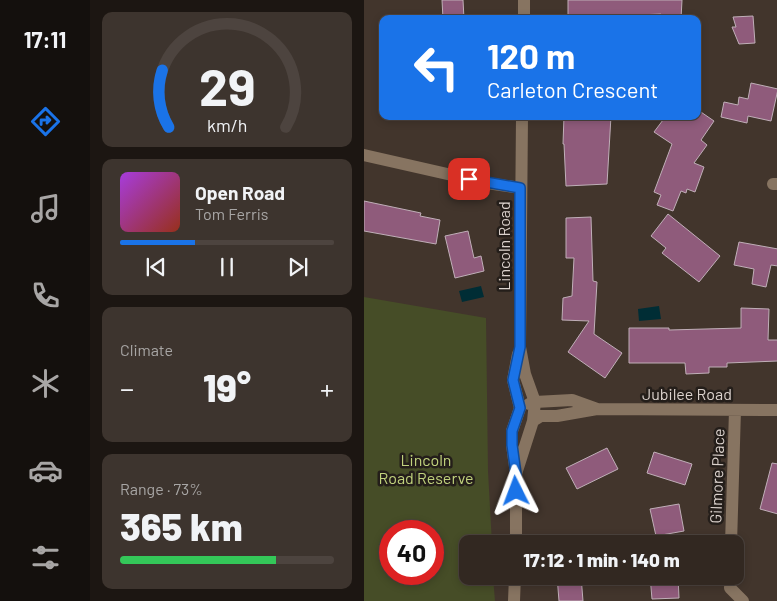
<!DOCTYPE html>
<meta charset="utf-8">
<style>
body{margin:0;font-family:Barlow,sans-serif;background:#3d342e;color:#f1f3f6;height:100vh;display:flex;flex-direction:column;font-size:19px;white-space:nowrap}
*{box-sizing:border-box;margin:0}
p{font-size:16px;color:#a8a6a5}
.icon{flex:none;width:28px;height:28px;fill:none;stroke:currentColor;stroke-width:2;stroke-linecap:round;stroke-linejoin:round}
.map{position:relative;flex:1;overflow:hidden}
.panel{display:flex;flex-direction:column;gap:12px;padding:12px;background:#1c1612;width:274px}
.panel>*{flex:none}
.hud{position:absolute;left:15px;top:15px;width:322px;height:105px;border-radius:10px;box-shadow:0 2px 8px #0003,0 0 0 1px #4d443f;background:#1a73e8;color:#fff;overflow:hidden}
.speed{position:absolute;left:15px;top:520px;display:flex;gap:10px;font-size:25px;font-weight:700;text-align:center}
.speed>*{display:grid;place-content:center;width:65px;height:65px;border-radius:50%;background:#322821;box-shadow:0 2px 8px #0003,0 0 0 1px #4d443f;line-height:1}
.speed .limit{border:8px solid #d22;background:#fff;color:#111}
.pin{position:absolute;display:grid;place-items:center;width:42px;height:42px;color:#fff;margin:-21px;border-radius:10px;box-shadow:0 2px 8px #0006}
.me{position:absolute;width:55px;margin:-28px;rotate:357deg;stroke-linejoin:round;filter:drop-shadow(0 0 4px #0008)}
.turn{display:flex;align-items:center;gap:18px;height:105px;padding:0 25px;font-size:22px}
.turn .icon{width:65px;height:65px;stroke-width:2.5}
.turn b{display:block;font-size:35px;line-height:42px}
.big{font-size:38px;font-weight:800;line-height:1.1}
.panel .card{flex:1;display:flex;flex-direction:column;justify-content:center;gap:8px;min-width:0;padding:0 18px;border-radius:10px;background:#3d342e}
.panel .dial{align-items:center;gap:0}
.dial svg{height:130px;overflow:visible;fill:none;stroke:#4d443f;stroke-width:7;stroke-linecap:round;text-anchor:middle}
.dial text{fill:#f1f3f6;stroke:none}
.song{display:flex;align-items:center;gap:15px}
.cover{width:60px;height:60px;border-radius:8px;background:linear-gradient(135deg,hsl(280 70% 55%),hsl(10 70% 35%))}
.played{height:5px;border-radius:2px;background:linear-gradient(90deg,#1a73e8 35%,#4d443f 35%)}
.keys{display:flex;justify-content:space-around;direction:ltr}
.heat{display:flex;justify-content:space-between;align-items:center;font-size:28px;direction:ltr}
.charge{height:8px;border-radius:4px;background:linear-gradient(90deg,#34c759 73%,#4d443f 0)}
.trip{position:absolute;left:95px;top:535px;width:285px;height:50px;border-radius:10px;background:#322821;box-shadow:0 2px 8px #0003,0 0 0 1px #4d443f;font-weight:800;line-height:50px;text-align:center}
main{display:flex;flex:1;min-height:0}
.menu{display:flex;flex-direction:column;width:90px;justify-content:space-around;align-items:center;background:#14100d;color:#a8a6a5}
.menu .icon{width:35px;height:35px}
.menu .selected{color:#1a73e8}
.menu b{font-size:22px;color:#f1f3f6}
.map>svg:first-child{display:block}
.green{fill:#464d27;fill-rule:evenodd}
.water{fill:#002d35}
.building{fill:#8f5b7b;stroke:#c0afb8}
.lines{fill:none;stroke-linecap:round;stroke-linejoin:round}
.minor{stroke:#877461;stroke-width:12}
.route-casing{stroke:#114b97;stroke-width:12}
.route{stroke:#1a73e8;stroke-width:9}
.labels{text-anchor:middle;stroke-width:5;stroke-linejoin:round;paint-order:stroke}
.street-label{font-size:16px;fill:#dbd2cd;stroke:#241e1a}
.park-label{font-size:16px;fill:#c1d27d;stroke:#241e1a}
</style>
<main>
<nav class="menu">
<b>17:11</b>
<svg class="icon selected" aria-label="directions" viewBox="0 0 24 24"><path d="M12 3l9 9-9 9-9-9zM9 14v-3h6M13 9l2 2-2 2"/></svg>
<svg class="icon" aria-label="music" viewBox="0 0 24 24"><path d="M9 18V5l10-2v13"/><circle cx="6" cy="18" r="3"/><circle cx="16" cy="16" r="3"/></svg>
<svg class="icon" aria-label="phone" viewBox="0 0 24 24"><path d="M5 4h4l2 5-3 2q2 4 5 5l2-3 5 2v4C11 20 4 13 5 4z"/></svg>
<svg class="icon" aria-label="climate" viewBox="0 0 24 24"><path d="M12 3v18M4 7l16 10M4 17L20 7"/></svg>
<svg class="icon" aria-label="car" viewBox="0 0 24 24"><path d="M5 17H2v-5l4-1 3-4h7l3 4 3 1v5h-3M9 17h6M6 11h13"/><circle cx="7" cy="17" r="2"/><circle cx="17" cy="17" r="2"/></svg>
<svg class="icon" aria-label="filters" viewBox="0 0 24 24"><path d="M4 7h16M4 17h16"/><circle cx="9" cy="7" r="2"/><circle cx="15" cy="17" r="2"/></svg>
</nav>
<section class="panel">
<div class="card dial"><svg viewBox="0 0 100 80">
<path d="M14 69A42 42 0 1 1 86 69"/>
<path d="M14 69A42 42 0 0 1 10 34" stroke="#1a73e8"/>
<text x="50" y="56" font-size="32" font-weight="700">29</text>
<text x="50" y="72" font-size="11">km/h</text>
</svg></div>
<div class="card">
<div class="song"><i class="cover"></i><div><b>Open Road</b><p>Tom Ferris</p></div></div>
<div class="played"></div>
<div class="keys"><svg class="icon" aria-label="previous" viewBox="0 0 24 24"><path d="M18 5L8 12l10 7zM5 5v14"/></svg><svg class="icon" aria-label="pause" viewBox="0 0 24 24"><path d="M8 5v14M16 5v14"/></svg><svg class="icon" aria-label="next" viewBox="0 0 24 24"><path d="M6 5l10 7-10 7zM19 5v14"/></svg></div>
</div>
<div class="card"><p>Climate</p>
<div class="heat"><a>−</a><b class="big">19°</b><a>+</a></div>
</div>
<div class="card"><p>Range · 73%</p><b class="big">365 km</b><div class="charge"></div></div>
</section>
<div class="map">
<svg width="414" height="601" viewBox="0 0 414 601">
<rect width="100%" height="100%" fill="#42352c"/>
<path class="green" d="M 0,297 L 122,318 L 124,471 L 128,544 L 104,544 L 104,576 L 129,576 L 131,601 L 0,601 ZM 26,531 L 69,531 L 69,574 L 26,574 Z"/>
<path class="water" d="M 117,286 L 120,297 L 98,302 L 95,291 Z
M 295,306 L 297,319 L 275,321 L 274,309 Z"/>
<path class="building" d="M 78,0 L 99,0 L 100,19 L 79,19 Z
M 204,0 L 318,0 L 317,19 L 297,19 L 297,14 L 228,17 L 228,19 L 204,19 Z
M 389,16 L 391,43 L 375,44 L 368,27 L 372,27 L 369,17 Z
M 387,83 L 414,89 L 407,121 L 384,116 L 383,123 L 357,117 L 360,102 L 374,105 L 375,97 L 384,99 Z
M 334,110 L 350,121 L 337,140 L 343,145 L 330,163 L 340,167 L 331,192 L 323,189 L 322,193 L 317,191 L 309,211 L 293,205 L 297,195 L 290,192 L 308,144 L 290,132 L 302,116 L 334,116 Z
M 200,116 L 247,116 L 243,184 L 202,186 L 200,144 L 199,144 Z
M 0,201 L 57,213 L 56,216 L 76,220 L 72,244 L 0,231 Z
M 304,214 L 356,256 L 335,282 L 298,253 L 302,248 L 287,236 Z
M 227,217 L 229,281 L 233,282 L 230,334 L 258,353 L 241,378 L 204,352 L 225,321 L 198,320 L 199,298 L 208,296 L 210,258 L 202,258 L 202,218 Z
M 104,231 L 110,258 L 117,256 L 120,271 L 91,278 L 81,236 Z
M 375,242 L 414,249 L 414,266 L 407,265 L 402,287 L 388,284 L 390,269 L 370,265 Z
M 377,308 L 405,309 L 404,340 L 414,340 L 414,361 L 363,363 L 363,367 L 345,367 L 345,373 L 322,374 L 321,363 L 265,363 L 265,328 L 305,328 L 305,330 L 377,328 Z
M 243,448 L 254,469 L 213,489 L 202,468 Z
M 290,452 L 328,464 L 321,485 L 283,473 Z
M 408,463 L 414,464 L 414,514 L 396,509 Z
M 315,504 L 320,531 L 292,536 L 286,509 Z
M 193,576 L 217,576 L 219,601 L 195,601 Z
M 286,576 L 314,576 L 315,598 L 288,599 Z"/>
<g class="lines">
<path class="minor" d="M 160,19 L 160,0
M 0,155 L 123,183 L 156,188
M 409,184 L 414,184
M 165,404 L 171,402 L 208,400 L 233,409
M 169,421 L 177,416 L 193,416 L 233,409 L 414,410
M 152,474 L 169,421 L 171,402 L 161,374 L 156,347 L 158,116
M 152,544 L 152,474 L 148,445 L 148,431 L 156,408 L 149,380 L 154,354
M 367,544 L 371,410
M 367,576 L 366,588 L 379,601
M 150,601 L 151,576"/>
</g>
<g class="lines">
<g class="route-casing">
<path id="route" d="M 105,179 L 156,188 L 156,347 L 149,380 L 156,408 L 148,431 L 148,445 L 152,474 L 152,491"/>
</g>
<use href="#route" class="route"/>
</g>
<g class="labels">
<g class="street-label">
<text transform="translate(140 246) rotate(-90)" y="6">Lincoln Road</text>
<text x="323" y="400">Jubilee Road</text>
<text transform="translate(353 476) rotate(-88)" y="6">Gilmore Place</text>
</g>
<g class="park-label">
<text x="62" y="466">Lincoln<tspan x="62" dy="18">Road Reserve</tspan></text>
</g>
</g>
</svg>
<div class="speed"><div class="limit">40</div></div>
<div class="pin" style="left:105px;top:179px;background:#d93025"><svg class="icon" aria-label="arrive" viewBox="0 0 24 24"><path d="M6 21V4h12l-3 4 3 4H6"/></svg></div>
<svg class="me" style="left:152px;top:491px" viewBox="-20 -20 40 40"><path d="M0-17L14 15 0 8-14 15z" fill="#1a73e8" stroke="#fff" stroke-width="4"/></svg>
<div class="trip">17:12 · 1 min · 140 m</div>
<div class="hud">
<div class="turn"><svg class="icon" aria-label="left" viewBox="0 0 24 24"><path d="M17 20v-9H6M10 6l-5 5 5 5"/></svg><div><b>120 m</b>Carleton Crescent</div></div>
</div>
</div>
</main>
